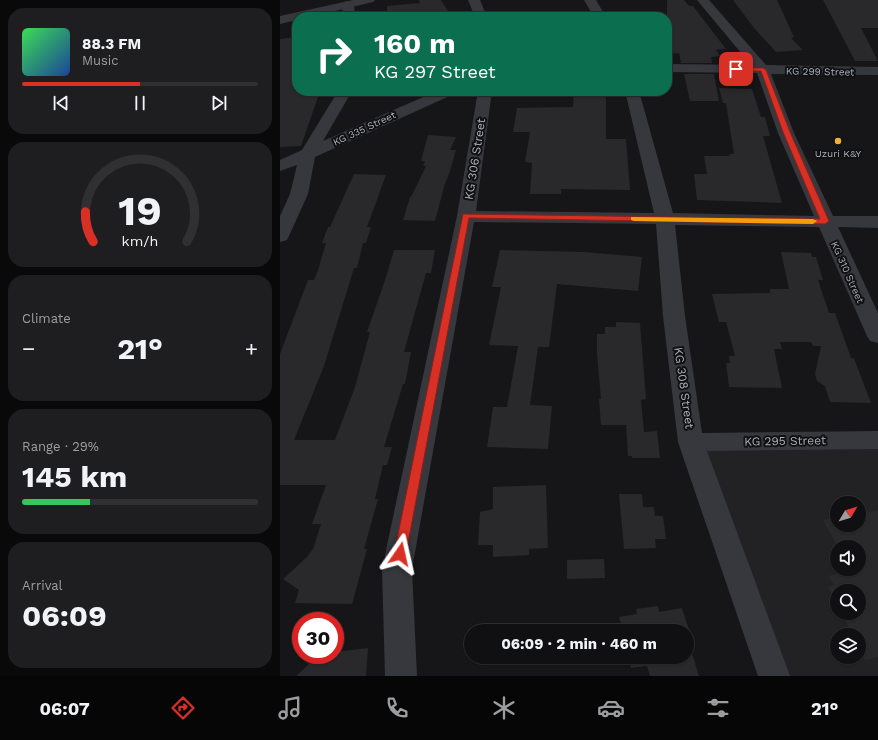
<!DOCTYPE html>
<meta charset="utf-8">
<style>
body{margin:0;font-family:"Work Sans",sans-serif;background:#1e1e20;color:#f1f3f6;height:100vh;display:flex;flex-direction:column;font-size:15px;white-space:nowrap}
*{box-sizing:border-box;margin:0}
p{font-size:13px;color:#9c9d9f}
.icon{flex:none;width:22px;height:22px;fill:none;stroke:currentColor;stroke-width:2;stroke-linecap:round;stroke-linejoin:round}
.map{position:relative;flex:1;overflow:hidden}
.sheet{display:flex;flex-direction:column;gap:8px;padding:8px;background:#09090a;width:280px}
.sheet>*{flex:none}
.hud{position:absolute;left:12px;top:12px;width:380px;height:84px;border-radius:16px;box-shadow:0 1px 3px #0004,0 0 0 1px #303032;background:#0b6e4f;color:#fff;overflow:hidden}
.needle{width:26px;rotate:52deg}
.buttons{position:absolute;left:550px;top:496px;display:grid;gap:8px}
.buttons a{display:grid;place-items:center;width:36px;height:36px;border-radius:50%;background:#101012;box-shadow:0 1px 3px #0004,0 0 0 1px #303032;font-size:20px}
.speed{position:absolute;left:12px;top:612px;display:flex;gap:8px;font-size:20px;font-weight:700;text-align:center}
.speed>*{display:grid;place-content:center;width:52px;height:52px;border-radius:50%;background:#101012;box-shadow:0 1px 3px #0004,0 0 0 1px #303032;line-height:1}
.speed .limit{border:6px solid #d22;background:#fff;color:#111}
.pin{position:absolute;display:grid;place-items:center;width:34px;height:34px;color:#fff;margin:-17px;border-radius:8px;box-shadow:0 2px 6px #0006}
.me{position:absolute;width:44px;margin:-22px;rotate:11deg;stroke-linejoin:round;filter:drop-shadow(0 0 3px #0008)}
.turn{display:flex;align-items:center;gap:14px;height:84px;padding:0 16px;font-size:18px}
.turn .icon{width:52px;height:52px;stroke-width:2.5}
.turn b{display:block;font-size:28px;line-height:34px}
.big{font-size:30px;font-weight:700;line-height:1.1}
.sheet .card{flex:1;display:flex;flex-direction:column;justify-content:center;gap:6px;min-width:0;padding:0 14px;border-radius:16px;background:#1e1e20}
.sheet .dial{align-items:center;gap:0}
.dial svg{height:104px;overflow:visible;fill:none;stroke:#303032;stroke-width:7;stroke-linecap:round;text-anchor:middle}
.dial text{fill:#f1f3f6;stroke:none}
.song{display:flex;align-items:center;gap:12px}
.cover{width:48px;height:48px;border-radius:6px;background:linear-gradient(135deg,hsl(130 70% 55%),hsl(220 70% 35%))}
.played{height:4px;border-radius:2px;background:linear-gradient(90deg,#d93025 50%,#303032 50%)}
.keys{display:flex;justify-content:space-around;direction:ltr}
.heat{display:flex;justify-content:space-between;align-items:center;font-size:22px;direction:ltr}
.charge{height:6px;border-radius:3px;background:linear-gradient(90deg,#34c759 29%,#303032 0)}
.trip{position:absolute;left:184px;top:624px;width:230px;height:40px;border-radius:20px;background:#101012;box-shadow:0 1px 3px #0004,0 0 0 1px #303032;font-weight:700;line-height:40px;text-align:center}
.tabs{display:flex;height:64px;justify-content:space-around;align-items:center;background:#060607;color:#9c9d9f}
.tabs .icon{width:28px;height:28px}
.tabs .selected{color:#d93025}
.tabs b{font-size:18px;color:#f1f3f6}
main{display:flex;flex:1;min-height:0}
.map>svg:first-child{display:block}
.built{fill:#222225;fill-rule:evenodd}
.building{fill:#29292c}
.lines{fill:none;stroke-linecap:round;stroke-linejoin:round}
.minor{fill:#37383d;fill-rule:evenodd}
.tertiary{fill:#37383d;fill-rule:evenodd}
.route{fill:#d93025;stroke:#8d1f18}
.slow{fill:#f59e0b}
.poi-dot{fill:#f2b134;stroke:#111113;stroke-width:1.5}
.labels{text-anchor:middle;stroke-width:4;stroke-linejoin:round;paint-order:stroke}
.far-street-label{font-size:10px;fill:#a8adb8;stroke:#111113}
.far-poi-label{font-size:10px;fill:#a8adb8;stroke:#111113}
.street-label{font-size:12px;fill:#a8adb8;stroke:#111113}
</style>
<main>
<section class="sheet">
<div class="card">
<div class="song"><i class="cover"></i><div><b>88.3 FM</b><p>Music</p></div></div>
<div class="played"></div>
<div class="keys"><svg class="icon" aria-label="previous" viewBox="0 0 24 24"><path d="M18 5L8 12l10 7zM5 5v14"/></svg><svg class="icon" aria-label="pause" viewBox="0 0 24 24"><path d="M8 5v14M16 5v14"/></svg><svg class="icon" aria-label="next" viewBox="0 0 24 24"><path d="M6 5l10 7-10 7zM19 5v14"/></svg></div>
</div>
<div class="card dial"><svg viewBox="0 0 100 80">
<path d="M14 69A42 42 0 1 1 86 69"/>
<path d="M14 69A42 42 0 0 1 8 46" stroke="#d93025"/>
<text x="50" y="56" font-size="32" font-weight="700">19</text>
<text x="50" y="72" font-size="11">km/h</text>
</svg></div>
<div class="card"><p>Climate</p>
<div class="heat"><a>−</a><b class="big">21°</b><a>+</a></div>
</div>
<div class="card"><p>Range · 29%</p><b class="big">145 km</b><div class="charge"></div></div>
<div class="card"><p>Arrival</p><b class="big">06:09</b></div>
</section>
<div class="map">
<svg width="598" height="676" viewBox="0 0 598 676">
<rect width="100%" height="100%" fill="#161618"/>
<path class="built" d="M 411,442 L 598,442 L 598,676 L 497,676 ZM 557,503 L 579,503 L 579,525 L 557,525 ZM 557,547 L 579,547 L 579,569 L 557,569 ZM 557,591 L 579,591 L 579,613 L 557,613 ZM 557,635 L 579,635 L 579,657 L 557,657 Z"/>
<path class="building" d="M 139,0 L 161,0 L 171,16 L 107,17 L 107,6 L 140,3 Z
M 387,0 L 404,0 L 409,6 L 413,6 L 446,49 L 436,50 L 440,56 L 431,57 L 432,63 L 401,63 L 399,53 L 387,54 Z
M 453,0 L 497,0 L 514,37 L 511,38 L 523,50 L 496,52 L 474,28 Z
M 543,0 L 598,0 L 598,28 L 581,28 L 598,61 L 575,61 Z
M 17,37 L 17,91 L 40,91 L 21,146 L 0,147 L 0,39 Z
M 404,74 L 434,74 L 439,101 L 410,101 Z
M 439,88 L 472,89 L 481,117 L 485,117 L 490,136 L 483,136 L 502,203 L 417,200 L 414,174 L 427,174 L 424,156 L 450,156 L 449,154 L 454,154 L 446,103 L 443,103 Z
M 294,91 L 326,91 L 326,139 L 346,139 L 350,190 L 281,189 L 281,194 L 250,194 L 252,163 L 245,162 L 250,132 L 233,132 L 237,108 L 293,107 Z
M 148,135 L 176,137 L 170,150 L 176,150 L 170,171 L 164,187 L 155,221 L 123,220 L 130,197 L 131,197 L 146,166 L 143,166 L 145,161 L 141,161 Z
M 74,174 L 106,175 L 87,227 L 91,227 L 86,243 L 83,243 L 77,268 L 74,268 L 44,366 L 14,440 L 55,440 L 75,387 L 90,332 L 87,332 L 106,277 L 114,250 L 155,250 L 151,273 L 146,273 L 124,352 L 131,352 L 125,384 L 123,384 L 104,447 L 112,447 L 107,465 L 103,465 L 95,499 L 98,499 L 84,549 L 87,549 L 72,604 L 15,603 L 19,590 L 3,579 L 27,557 L 33,549 L 41,524 L 32,524 L 46,485 L 0,485 L 0,354 L 28,280 L 34,280 L 38,270 L 46,243 L 42,243 L 48,227 L 50,227 Z
M 220,250 L 304,252 L 362,257 L 358,291 L 277,284 L 269,347 L 258,347 L 250,405 L 272,406 L 268,449 L 207,447 L 213,407 L 227,407 L 238,346 L 209,345 L 221,287 L 212,287 Z
M 501,252 L 531,253 L 532,257 L 536,257 L 543,280 L 538,280 L 549,313 L 555,313 L 571,358 L 574,358 L 591,403 L 550,402 L 545,386 L 537,381 L 535,374 L 541,346 L 533,346 L 531,342 L 500,342 L 502,349 L 494,349 L 502,388 L 449,387 L 446,363 L 450,363 L 449,356 L 455,356 L 446,322 L 439,322 L 432,294 L 490,293 L 490,289 L 509,289 Z
M 336,322 L 360,323 L 366,399 L 361,400 L 364,432 L 377,431 L 380,458 L 352,458 L 352,456 L 348,456 L 346,425 L 321,425 L 319,399 L 321,399 L 317,354 L 317,334 L 325,334 L 325,327 L 336,327 Z
M 266,485 L 268,548 L 249,549 L 249,555 L 213,557 L 213,545 L 198,545 L 200,512 L 213,509 L 213,487 Z
M 339,494 L 362,494 L 363,507 L 374,507 L 375,516 L 383,516 L 386,539 L 375,539 L 376,548 L 344,549 Z
M 598,510 L 598,657 L 585,660 L 579,648 L 579,635 L 573,635 L 561,613 L 579,613 L 579,591 L 557,591 L 557,604 L 548,587 L 554,585 L 549,576 L 562,573 L 560,569 L 579,569 L 579,547 L 557,547 L 557,553 L 552,545 L 556,544 L 543,520 L 557,517 L 557,525 L 579,525 L 579,514 Z
M 324,559 L 325,578 L 287,579 L 287,560 Z
M 378,606 L 379,612 L 402,608 L 411,636 L 407,636 L 407,631 L 343,631 L 339,617 L 357,614 L 356,609 Z
M 407,637 L 419,676 L 370,676 L 367,666 L 351,668 L 349,657 L 407,657 Z
M 88,648 L 86,676 L 16,676 L 28,665 L 29,655 L 55,655 L 55,652 Z"/>
<g class="lines">
<path class="minor" d="M 188,0 L 200,0 L 207,17 L 195,17 Z
M 304,0 L 316,0 L 326,17 L 314,17 Z
M 417,0 L 429,0 L 486,65 L 598,67 L 598,75 L 491,74 L 514,133 L 553,216 L 598,216 L 598,228 L 558,227 L 598,313 L 598,343 L 590,341 L 587,336 L 539,227 L 395,225 L 405,316 L 422,433 L 598,431 L 598,449 L 427,451 L 510,676 L 478,676 L 398,442 L 383,316 L 376,224 L 194,222 L 132,569 L 137,676 L 105,676 L 102,569 L 177,216 L 198,91 L 212,91 L 196,211 L 374,213 L 345,91 L 359,91 L 393,213 L 534,216 L 498,133 L 477,73 L 387,72 L 387,64 L 471,65 Z
M 68,1 L 72,2 L 74,5 L 75,17 L 63,17 L 62,5 L 64,2 Z
M 58,91 L 72,91 L 43,141 L 157,91 L 176,91 L 174,94 L 35,157 L 28,194 L 9,236 L 7,240 L 0,242 L 0,216 L 10,194 L 17,165 L 0,171 L 0,160 L 22,150 Z"/>
<path class="tertiary" d="M 73,0 L 95,0 L 93,2 L 30,17 L 17,17 L 17,20 L 0,24 L 0,16 Z"/>
</g>
<path class="route" d="M 454,68 L 483,68 L 486,70 L 510,132 L 549,221 L 545,224 L 189,218 L 126,554 L 124,558 L 120,559 L 116,558 L 114,554 L 183,214 L 540,219 L 503,132 L 481,71 L 456,71 L 453,69 Z"/>
<path class="slow" d="M 351,217 L 533,219 L 537,221 L 533,224 L 354,221 L 351,220 Z"/>
<circle class="poi-dot" cx="558" cy="141" r="4"/>
<g class="labels">
<g class="far-street-label">
<text transform="translate(540 71) rotate(1)" y="4">KG 299 Street</text>
<text transform="translate(84 128) rotate(-25)" y="4">KG 335 Street</text>
<text transform="translate(568 272) rotate(66)" y="4">KG 310 Street</text>
</g>
<g class="far-poi-label">
<text x="558" y="157">Uzuri K&amp;Y</text>
</g>
<g class="street-label">
<text transform="translate(195 159) rotate(-81)" y="4">KG 306 Street</text>
<text transform="translate(404 388) rotate(82)" y="4">KG 308 Street</text>
<text transform="translate(505 441) rotate(-1)" y="4">KG 295 Street</text>
</g>
</g>
</svg>
<div class="buttons">
<a><svg class="needle" viewBox="-14 -14 28 28"><path d="M0-13l5 13h-10z" fill="#e53935"/><path d="M0 13l5-13h-10z" fill="#9c9d9f"/></svg></a>
<a><svg class="icon" aria-label="sound" viewBox="0 0 24 24"><path d="M4 9h4l5-4v14l-5-4H4zM17 9q2 3 0 6"/></svg></a>
<a><svg class="icon" aria-label="search" viewBox="0 0 24 24"><circle cx="10" cy="10" r="6"/><path d="M15 15l6 6"/></svg></a>
<a><svg class="icon" aria-label="layers" viewBox="0 0 24 24"><path d="M12 4l9 5-9 5-9-5zM3 14l9 5 9-5"/></svg></a>
</div>
<div class="speed"><div class="limit">30</div></div>
<div class="pin" style="left:456px;top:69px;background:#d93025"><svg class="icon" aria-label="arrive" viewBox="0 0 24 24"><path d="M6 21V4h12l-3 4 3 4H6"/></svg></div>
<svg class="me" style="left:120px;top:554px" viewBox="-20 -20 40 40"><path d="M0-17L14 15 0 8-14 15z" fill="#d93025" stroke="#fff" stroke-width="4"/></svg>
<div class="trip">06:09 · 2 min · 460 m</div>
<div class="hud">
<div class="turn"><svg class="icon" aria-label="right" viewBox="0 0 24 24"><path d="M7 20v-9h11M14 6l5 5-5 5"/></svg><div><b>160 m</b>KG 297 Street</div></div>
</div>
</div>
</main>
<nav class="tabs">
<b>06:07</b>
<svg class="icon selected" aria-label="directions" viewBox="0 0 24 24"><path d="M12 3l9 9-9 9-9-9zM9 14v-3h6M13 9l2 2-2 2"/></svg>
<svg class="icon" aria-label="music" viewBox="0 0 24 24"><path d="M9 18V5l10-2v13"/><circle cx="6" cy="18" r="3"/><circle cx="16" cy="16" r="3"/></svg>
<svg class="icon" aria-label="phone" viewBox="0 0 24 24"><path d="M5 4h4l2 5-3 2q2 4 5 5l2-3 5 2v4C11 20 4 13 5 4z"/></svg>
<svg class="icon" aria-label="climate" viewBox="0 0 24 24"><path d="M12 3v18M4 7l16 10M4 17L20 7"/></svg>
<svg class="icon" aria-label="car" viewBox="0 0 24 24"><path d="M5 17H2v-5l4-1 3-4h7l3 4 3 1v5h-3M9 17h6M6 11h13"/><circle cx="7" cy="17" r="2"/><circle cx="17" cy="17" r="2"/></svg>
<svg class="icon" aria-label="filters" viewBox="0 0 24 24"><path d="M4 7h16M4 17h16"/><circle cx="9" cy="7" r="2"/><circle cx="15" cy="17" r="2"/></svg>
<b>21°</b>
</nav>
